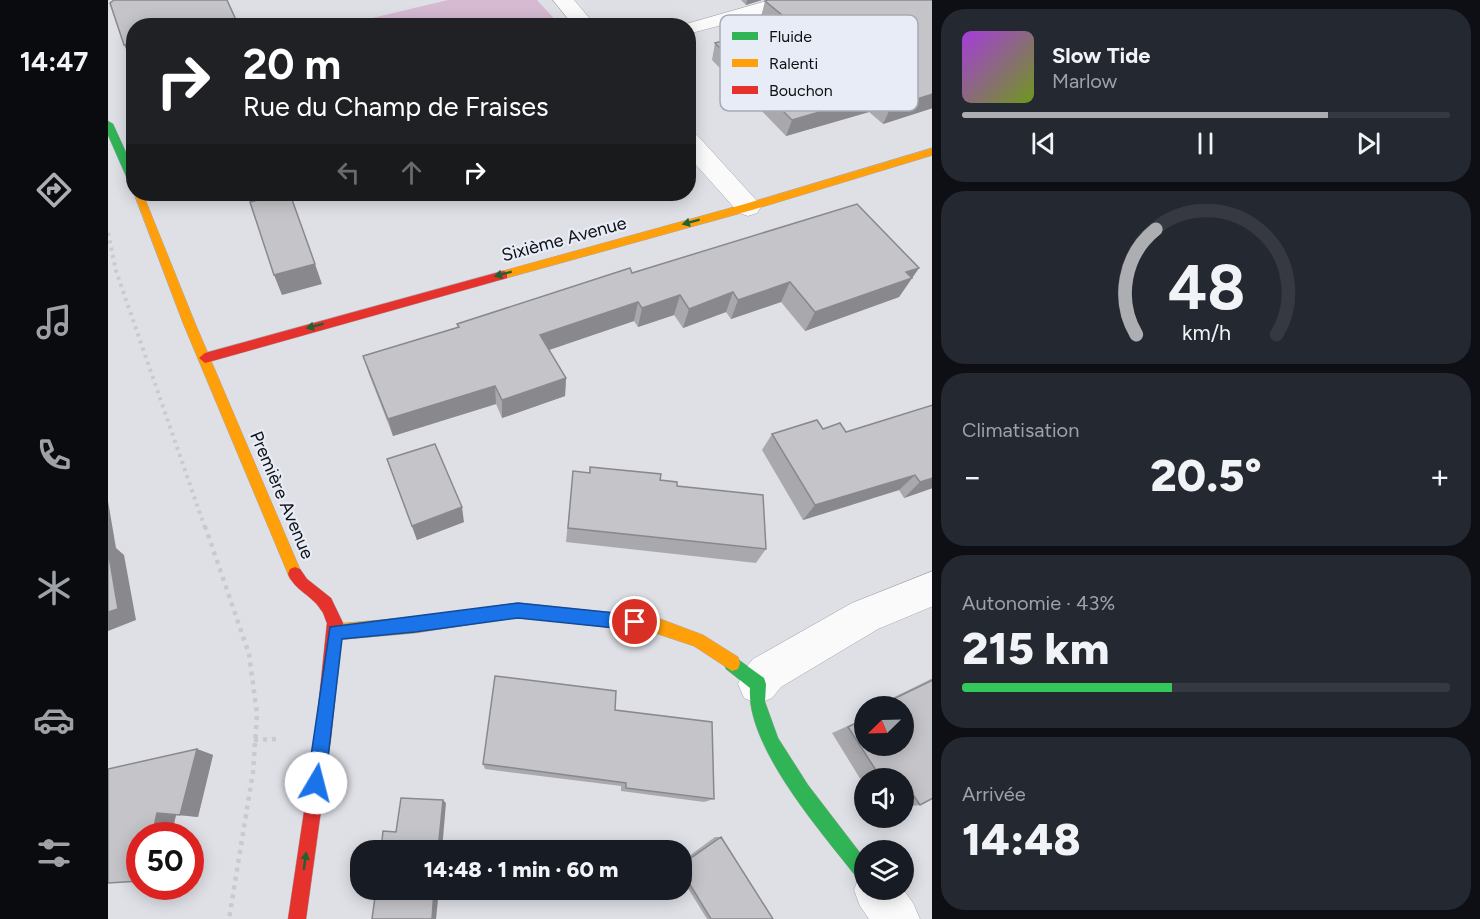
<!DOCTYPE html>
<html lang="fr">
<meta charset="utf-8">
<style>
body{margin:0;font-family:Figtree,sans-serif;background:#242831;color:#f1f3f6;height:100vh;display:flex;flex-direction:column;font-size:22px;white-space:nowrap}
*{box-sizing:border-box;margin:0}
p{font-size:20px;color:#9ea1a6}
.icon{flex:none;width:33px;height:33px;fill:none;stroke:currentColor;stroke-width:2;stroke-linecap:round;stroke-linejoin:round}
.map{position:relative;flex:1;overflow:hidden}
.drawer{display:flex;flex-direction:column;gap:9px;padding:9px;background:#0d0f14;width:548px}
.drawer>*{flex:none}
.top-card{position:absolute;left:18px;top:18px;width:570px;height:183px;border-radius:24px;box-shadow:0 3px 15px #0003;background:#202124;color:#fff;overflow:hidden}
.needle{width:39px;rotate:247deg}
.fabs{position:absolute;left:746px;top:696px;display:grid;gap:12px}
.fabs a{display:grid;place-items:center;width:60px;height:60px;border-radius:50%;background:#171b24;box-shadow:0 3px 15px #0003;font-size:30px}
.speed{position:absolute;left:18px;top:822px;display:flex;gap:12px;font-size:30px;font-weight:700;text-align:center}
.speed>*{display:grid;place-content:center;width:78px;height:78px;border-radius:50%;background:#171b24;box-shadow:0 3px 15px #0003;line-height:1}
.speed .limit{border:9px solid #d22;background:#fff;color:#111}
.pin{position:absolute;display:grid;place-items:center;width:51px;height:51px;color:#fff;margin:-26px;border:3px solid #fff;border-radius:50%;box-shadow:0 2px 6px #0007}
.me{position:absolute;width:66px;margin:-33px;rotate:8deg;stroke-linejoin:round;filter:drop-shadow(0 0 4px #0008)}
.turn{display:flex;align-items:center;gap:21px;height:126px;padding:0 18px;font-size:27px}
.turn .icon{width:78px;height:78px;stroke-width:2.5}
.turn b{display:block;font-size:42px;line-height:51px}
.lanes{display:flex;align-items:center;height:57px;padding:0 18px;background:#0003;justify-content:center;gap:30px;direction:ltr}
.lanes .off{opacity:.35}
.big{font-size:45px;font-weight:800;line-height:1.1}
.drawer .widget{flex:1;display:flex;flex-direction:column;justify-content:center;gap:9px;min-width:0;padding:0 21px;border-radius:24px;background:#242831}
.drawer .dial{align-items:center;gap:0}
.dial svg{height:156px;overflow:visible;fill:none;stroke:#363941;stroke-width:7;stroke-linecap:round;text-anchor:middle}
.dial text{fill:#f1f3f6;stroke:none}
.song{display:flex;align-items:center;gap:18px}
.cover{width:72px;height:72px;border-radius:9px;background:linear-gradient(135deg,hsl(280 70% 55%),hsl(80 70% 35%))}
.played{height:6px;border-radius:3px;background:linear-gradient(90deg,#acaeb1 75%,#363941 75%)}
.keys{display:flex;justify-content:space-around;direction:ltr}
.heat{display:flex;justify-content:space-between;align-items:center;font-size:33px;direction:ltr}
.charge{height:9px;border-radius:4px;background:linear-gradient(90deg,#34c759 43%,#363941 0)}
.trip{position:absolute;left:242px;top:840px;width:342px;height:60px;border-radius:24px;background:#171b24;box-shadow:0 3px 15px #0003;font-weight:800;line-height:60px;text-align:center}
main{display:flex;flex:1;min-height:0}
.menu{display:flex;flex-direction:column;width:108px;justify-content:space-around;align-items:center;background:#090b0e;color:#9ea1a6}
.menu .icon{width:42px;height:42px}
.menu .current{color:#acaeb1}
.menu b{font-size:27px;color:#f1f3f6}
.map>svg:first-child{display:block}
.green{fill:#d5bad1}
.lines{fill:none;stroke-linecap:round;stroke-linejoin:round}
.street-casing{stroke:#a5a6ab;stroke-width:1}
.fast-casing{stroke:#a5a6ab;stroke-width:1}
.slow-casing{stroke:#a5a6ab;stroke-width:1}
.jam-casing{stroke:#a5a6ab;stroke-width:1}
.path-far1{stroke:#c9cacc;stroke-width:4;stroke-dasharray:3 4.5;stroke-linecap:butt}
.path{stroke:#c9cacc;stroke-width:4.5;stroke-dasharray:4 5;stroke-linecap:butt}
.street{fill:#fafafb;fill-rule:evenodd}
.fast{fill:#30b455;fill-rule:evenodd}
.slow{fill:#ff9f0a;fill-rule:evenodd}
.jam{fill:#e5322d;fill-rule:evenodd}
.wall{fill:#a9a9ad}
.shaded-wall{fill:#89898d}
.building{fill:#c4c4c9;stroke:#89898d;stroke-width:1.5}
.oneway{fill:#206234}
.route{fill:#1a73e8;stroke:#114b97;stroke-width:1.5}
.labels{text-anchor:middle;stroke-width:4.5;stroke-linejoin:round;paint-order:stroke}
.street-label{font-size:18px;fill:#0f1013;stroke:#e7ecf6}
.key{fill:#e7ecf6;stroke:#a6aab2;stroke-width:1.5}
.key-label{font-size:16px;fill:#0f1013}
</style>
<main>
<nav class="menu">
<b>14:47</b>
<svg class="icon current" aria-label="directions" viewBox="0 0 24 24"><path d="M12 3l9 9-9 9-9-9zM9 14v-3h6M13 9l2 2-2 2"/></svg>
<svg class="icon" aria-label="music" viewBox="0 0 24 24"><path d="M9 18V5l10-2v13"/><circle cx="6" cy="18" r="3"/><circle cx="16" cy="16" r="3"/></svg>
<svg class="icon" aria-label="phone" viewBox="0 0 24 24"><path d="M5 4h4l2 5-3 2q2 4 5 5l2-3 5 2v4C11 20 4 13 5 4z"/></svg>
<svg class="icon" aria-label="climate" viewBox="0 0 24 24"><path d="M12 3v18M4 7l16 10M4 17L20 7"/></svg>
<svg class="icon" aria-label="car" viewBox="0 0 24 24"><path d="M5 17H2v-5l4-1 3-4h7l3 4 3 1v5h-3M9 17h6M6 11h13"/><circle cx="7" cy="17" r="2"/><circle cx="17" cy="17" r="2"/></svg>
<svg class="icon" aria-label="filters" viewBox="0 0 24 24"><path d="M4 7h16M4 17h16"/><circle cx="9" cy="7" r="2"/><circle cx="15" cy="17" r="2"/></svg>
</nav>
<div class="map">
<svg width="825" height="919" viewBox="0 0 825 919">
<rect width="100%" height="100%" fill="#dee0e6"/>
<path class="green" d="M 340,0 L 429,0 L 452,25 L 235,25 Z"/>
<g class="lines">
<g class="street-casing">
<path id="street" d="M 445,0 L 466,0 L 488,26 L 466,26 Z
M 662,0 L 696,0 L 693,4 L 580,34 L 580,26 L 571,26 Z
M 580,132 L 589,135 L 649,201 L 653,207 L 649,213 L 640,216 L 631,213 L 580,156 Z
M 825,571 L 825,606 L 770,629 L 673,687 L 664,698 L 650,704 L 636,698 L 630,684 L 636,670 L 645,659 L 744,603 Z
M 756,873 L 756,890 L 795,889 L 805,903 L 812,919 L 761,919 L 752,906 L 746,890 L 752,874 Z"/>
</g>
<g class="fast-casing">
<path id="fast" d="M 0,121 L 5,124 L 26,170 L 26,186 L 21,183 L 0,135 Z
M 624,655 L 656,678 L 658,684 L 657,702 L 670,738 L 700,785 L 756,858 L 756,882 L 750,879 C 714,833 638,747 642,688 L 618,669 L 616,663 L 618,657 Z"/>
</g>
<g class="slow-casing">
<path id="slow" d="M 825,148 L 825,155 L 644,210 L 395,279 L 389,275 L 395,271 L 637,204 Z
M 26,193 L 35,194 L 87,323 L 194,574 L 192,579 L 187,581 L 182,579 L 180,574 L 75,323 Z
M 410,603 L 547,617 L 595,635 L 630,657 L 632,663 L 630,669 L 624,671 L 586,646 L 547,633 L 410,617 L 307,633 L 227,640 L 222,637 L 219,632 L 222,627 L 227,624 L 307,617 Z"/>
</g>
<g class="jam-casing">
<path id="jam" d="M 395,271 L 399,272 L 399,278 L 97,363 L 91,358 L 97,353 Z
M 187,567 L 192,569 L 199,579 L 223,598 L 235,623 L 223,738 L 198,919 L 180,919 L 207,738 L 219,623 C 217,619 216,613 213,610 C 204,595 187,591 180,574 L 182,569 Z"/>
</g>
<path class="path-far1" d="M 0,233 L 8,271 L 97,528"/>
<path class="path" d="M 97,526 L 141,654 L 149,714 L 145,772 L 121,919
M 146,740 L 169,739"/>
<use href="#street" class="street"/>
<use href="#fast" class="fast"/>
<use href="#slow" class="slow"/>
<use href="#jam" class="jam"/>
</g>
<path class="wall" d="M 633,0 L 654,0 L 638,5 Z
M 825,0 L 825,108 L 775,124 L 761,112 L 678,136 L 604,60 L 607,43 L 666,29 L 653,17 L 657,1 Z
M 811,268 L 791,297 L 697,331 L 673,302 L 623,319 L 618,312 L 575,328 L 566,315 L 530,327 L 526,321 L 441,350 L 458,378 L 457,396 L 394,418 L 388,404 L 285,436 L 261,374 L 255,356 L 350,328 L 349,324 L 524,273 Z
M 825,405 L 825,488 L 796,498 L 791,490 L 695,520 L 654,450 L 664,434 L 715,429 L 738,432 Z
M 279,459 L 356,522 L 309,540 Z
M 482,467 L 552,480 L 569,486 L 658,549 L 648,563 L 458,542 L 465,471 L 481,473 Z
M 825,678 L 825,798 L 812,805 L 795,807 L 795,778 L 756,778 L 756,785 L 724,733 L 751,721 L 748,716 L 756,712 L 756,746 L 795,706 L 768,706 Z
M 507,710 L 606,799 L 596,802 L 513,791 L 513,786 L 377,769 L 375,764 Z
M 89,749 L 105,755 L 90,817 L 68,815 L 63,836 L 32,836 Z
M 607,837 L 613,837 L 665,919 L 599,919 L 573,877 L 573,862 Z"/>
<path class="shaded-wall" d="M 639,0 L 654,0 L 638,5 Z
M 128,20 L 130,26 L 103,26 Z
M 26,43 L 26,65 L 16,45 Z
M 825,94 L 825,108 L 775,124 L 783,107 Z
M 769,95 L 761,112 L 678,136 L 684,120 Z
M 207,264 L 214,284 L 174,295 L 166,275 Z
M 811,268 L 791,297 L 697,331 L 707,312 L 798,272 Z
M 682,282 L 673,302 L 623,319 L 630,300 Z
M 625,292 L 618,312 L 575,328 L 581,309 Z
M 572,295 L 566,315 L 530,327 L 534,308 Z
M 530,302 L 526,321 L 432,353 L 432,335 Z
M 458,378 L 457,396 L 394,418 L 394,400 Z
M 387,386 L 388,404 L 285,436 L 280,419 Z
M 807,475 L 791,490 L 695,520 L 707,505 Z
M 825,478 L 825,488 L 796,498 L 812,482 Z
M 0,501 L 8,548 L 16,555 L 28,620 L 0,631 Z
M 354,507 L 356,522 L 309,540 L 304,526 Z
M 89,749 L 105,755 L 90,817 L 72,815 Z
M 335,800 L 338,803 L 334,850 L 330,850 Z
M 49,813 L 68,815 L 63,836 L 44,836 Z
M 326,890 L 331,890 L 328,919 L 324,919 Z"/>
<path class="building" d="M 6,0 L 119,0 L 128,20 L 103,26 L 26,26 L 26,43 L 16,45 L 2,3 Z
M 660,0 L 825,0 L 825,94 L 783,107 L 769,95 L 684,120 L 607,43 L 685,24 L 657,1 Z
M 174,194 L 182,194 L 207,264 L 166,275 L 142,202 Z
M 749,204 L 811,268 L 798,272 L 804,278 L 707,312 L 682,282 L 630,300 L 625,292 L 581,309 L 572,295 L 534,308 L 530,302 L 432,335 L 458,378 L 394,400 L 387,386 L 280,419 L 255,356 L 351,327 L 349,324 L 522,268 L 524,273 Z
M 825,405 L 825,478 L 812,482 L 807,475 L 707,505 L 664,434 L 709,420 L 715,429 L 732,423 L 738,432 Z
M 327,444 L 354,507 L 304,526 L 279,459 Z
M 482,467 L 553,474 L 552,480 L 569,482 L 569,486 L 655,495 L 658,549 L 460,528 L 465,471 L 482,473 Z
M 0,550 L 10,609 L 0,612 Z
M 387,676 L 508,691 L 507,710 L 604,722 L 606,799 L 518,788 L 518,783 L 375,764 Z
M 825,680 L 825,798 L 812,805 L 806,796 L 795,801 L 795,778 L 773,778 L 740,727 L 756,719 L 756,746 L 795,746 L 795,706 L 771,706 Z
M 89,749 L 72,815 L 49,813 L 44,836 L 32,836 L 32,881 L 0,883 L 0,769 Z
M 293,798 L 335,800 L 330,850 L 273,850 L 275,831 L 288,832 Z
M 613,837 L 665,919 L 603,919 L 573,870 L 573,865 Z
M 268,890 L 326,890 L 324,919 L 264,919 Z"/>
<defs><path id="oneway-solid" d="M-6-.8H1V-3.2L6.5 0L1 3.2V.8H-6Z" transform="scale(1.5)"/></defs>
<g class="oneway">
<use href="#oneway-solid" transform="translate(583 222) rotate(165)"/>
<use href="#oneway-solid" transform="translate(395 274) rotate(165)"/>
<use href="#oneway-solid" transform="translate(207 326) rotate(165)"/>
<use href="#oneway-solid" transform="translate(197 861) rotate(-82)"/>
</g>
<path class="route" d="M 410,603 L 527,615 L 533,617 L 535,622 L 533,628 L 527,630 L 410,618 L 307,632 L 234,639 L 217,783 L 214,790 L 208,792 L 202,790 L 199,783 L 222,627 Z"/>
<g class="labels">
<g class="street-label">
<text transform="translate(456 239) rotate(-15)" y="6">Sixième Avenue</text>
<text transform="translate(174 495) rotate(67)" y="6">Première Avenue</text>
</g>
</g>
<rect x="612" y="15" width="198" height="96" rx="9" class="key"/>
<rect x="624" y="32" width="26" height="8" fill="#30b455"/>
<rect x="624" y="59" width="26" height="8" fill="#ff9f0a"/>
<rect x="624" y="86" width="26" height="8" fill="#e5322d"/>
<g class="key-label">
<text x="661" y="42">Fluide</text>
<text x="661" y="69">Ralenti</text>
<text x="661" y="96">Bouchon</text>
</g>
</svg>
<div class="fabs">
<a><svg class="needle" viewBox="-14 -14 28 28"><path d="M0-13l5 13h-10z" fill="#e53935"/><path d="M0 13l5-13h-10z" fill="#9ea1a6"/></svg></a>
<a><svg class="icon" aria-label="sound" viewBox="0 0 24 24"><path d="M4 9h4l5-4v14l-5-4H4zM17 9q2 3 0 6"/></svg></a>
<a><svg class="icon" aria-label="layers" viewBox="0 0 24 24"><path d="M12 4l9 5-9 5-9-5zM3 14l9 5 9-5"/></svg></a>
</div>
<div class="speed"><div class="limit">50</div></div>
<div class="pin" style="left:527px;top:622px;background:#d93025"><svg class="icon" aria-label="arrive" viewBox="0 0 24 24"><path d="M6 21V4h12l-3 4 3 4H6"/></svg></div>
<svg class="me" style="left:208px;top:783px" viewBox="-20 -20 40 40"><circle r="19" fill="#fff"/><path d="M0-13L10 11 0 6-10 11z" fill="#1a73e8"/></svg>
<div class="trip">14:48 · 1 min · 60 m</div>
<div class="top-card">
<div class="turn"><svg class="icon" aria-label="right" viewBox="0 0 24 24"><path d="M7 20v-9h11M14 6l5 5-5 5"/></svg><div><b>20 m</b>Rue du Champ de Fraises</div></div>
<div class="lanes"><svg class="icon off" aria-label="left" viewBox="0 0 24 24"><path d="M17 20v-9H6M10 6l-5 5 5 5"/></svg><svg class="icon off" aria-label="ahead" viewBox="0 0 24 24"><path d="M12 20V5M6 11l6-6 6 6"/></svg><svg class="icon" aria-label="right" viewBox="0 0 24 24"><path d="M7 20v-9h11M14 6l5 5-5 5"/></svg></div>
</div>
</div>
<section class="drawer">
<div class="widget">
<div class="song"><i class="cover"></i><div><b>Slow Tide</b><p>Marlow</p></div></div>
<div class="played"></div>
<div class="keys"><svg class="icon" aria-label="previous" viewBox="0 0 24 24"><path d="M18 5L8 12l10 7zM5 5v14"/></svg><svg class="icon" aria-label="pause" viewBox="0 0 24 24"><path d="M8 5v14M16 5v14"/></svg><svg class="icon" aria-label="next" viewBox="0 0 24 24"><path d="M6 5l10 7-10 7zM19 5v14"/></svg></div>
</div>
<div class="widget dial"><svg viewBox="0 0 100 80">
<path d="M14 69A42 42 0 1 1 86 69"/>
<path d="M14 69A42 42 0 0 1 24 15" stroke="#acaeb1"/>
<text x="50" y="56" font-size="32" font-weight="700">48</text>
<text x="50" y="72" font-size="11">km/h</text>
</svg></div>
<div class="widget"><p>Climatisation</p>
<div class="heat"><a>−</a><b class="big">20.5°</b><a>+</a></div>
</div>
<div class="widget"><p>Autonomie · 43%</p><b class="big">215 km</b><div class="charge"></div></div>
<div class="widget"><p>Arrivée</p><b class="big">14:48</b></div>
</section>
</main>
